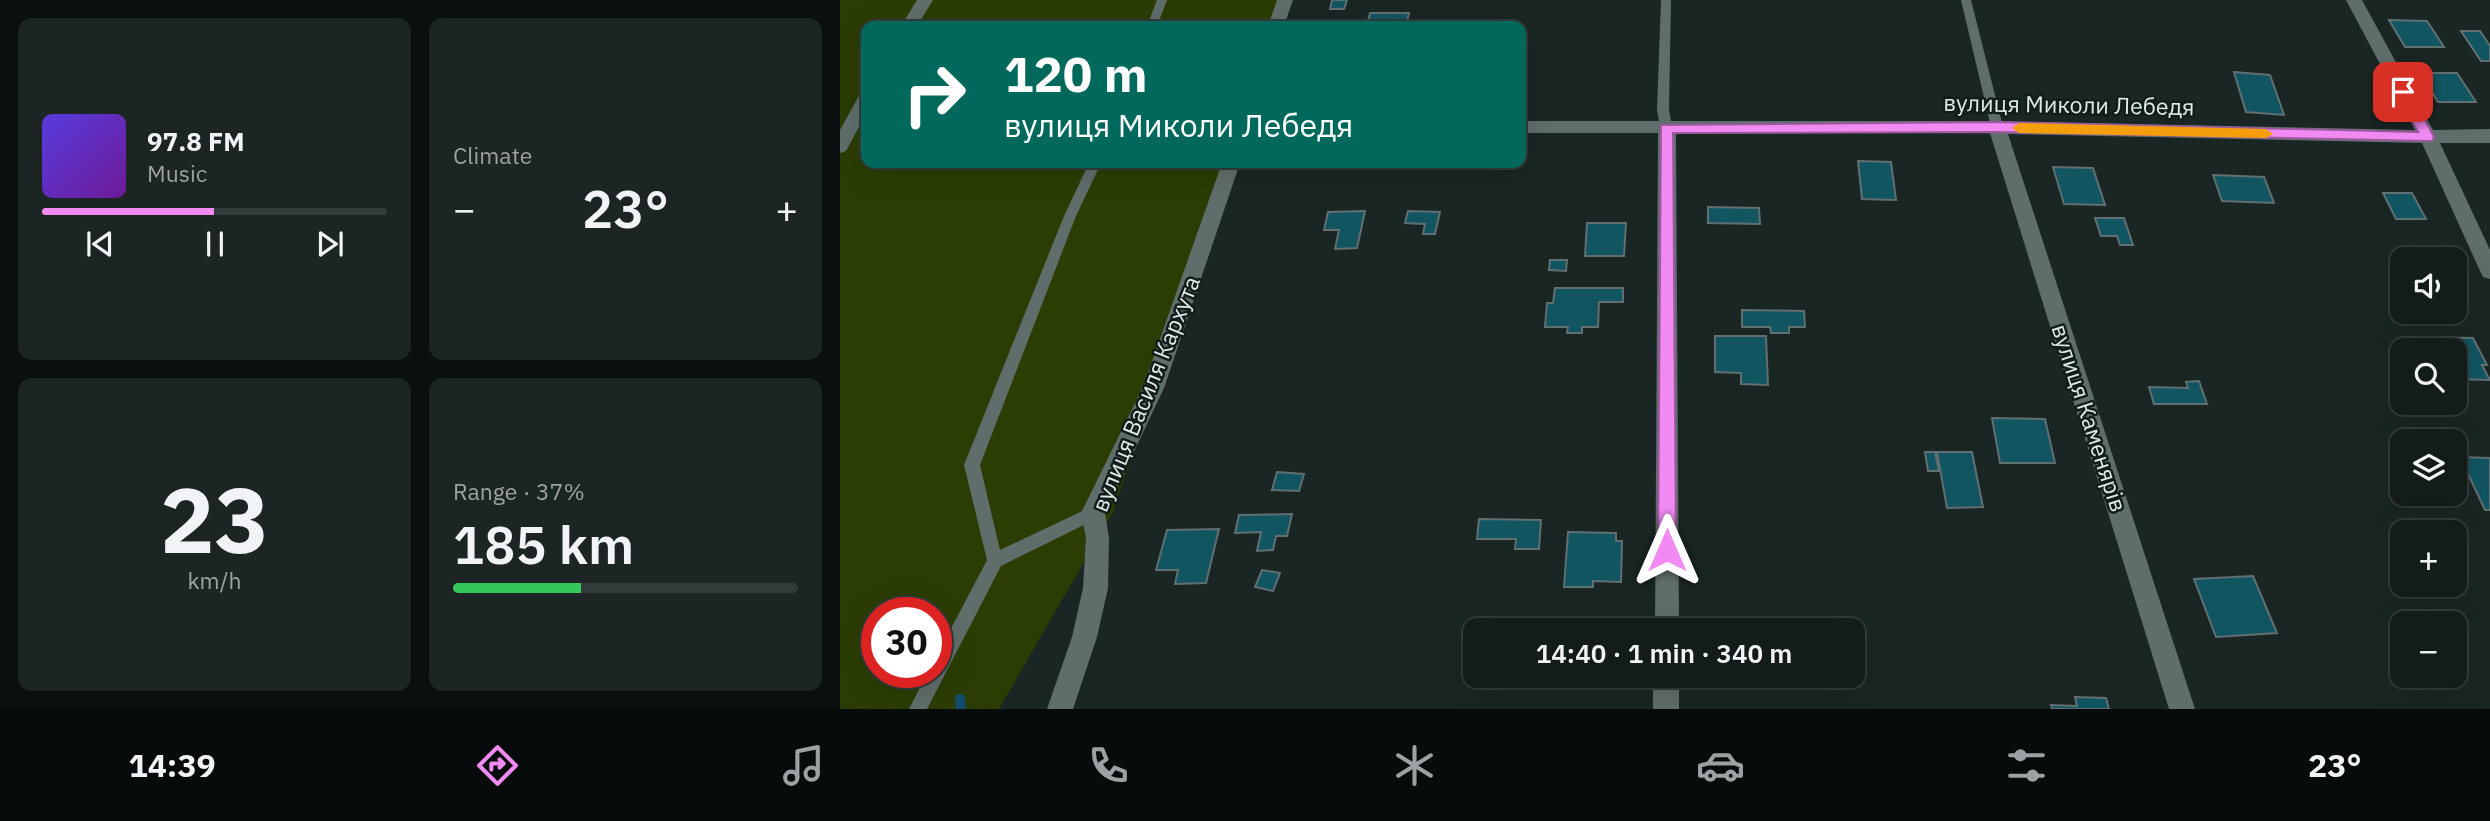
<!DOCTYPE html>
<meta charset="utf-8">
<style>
body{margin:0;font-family:"IBM Plex Sans",sans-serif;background:#1d2524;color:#f1f3f6;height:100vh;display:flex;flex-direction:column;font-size:26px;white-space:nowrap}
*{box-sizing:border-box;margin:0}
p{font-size:23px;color:#9da1a3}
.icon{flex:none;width:38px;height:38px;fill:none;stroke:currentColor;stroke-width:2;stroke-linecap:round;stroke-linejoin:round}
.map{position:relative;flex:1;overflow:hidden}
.details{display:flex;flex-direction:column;gap:18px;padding:18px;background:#0b0f0f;width:840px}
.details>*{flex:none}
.guide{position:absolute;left:21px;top:21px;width:665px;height:147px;border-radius:14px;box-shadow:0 7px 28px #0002,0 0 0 2px #333a3a;background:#00695c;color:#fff;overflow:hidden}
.fabs{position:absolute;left:1550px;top:247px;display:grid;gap:14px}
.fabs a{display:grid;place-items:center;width:77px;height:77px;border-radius:14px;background:#141c1b;box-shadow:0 7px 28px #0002,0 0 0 2px #333a3a;font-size:35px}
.speed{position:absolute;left:21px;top:597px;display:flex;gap:14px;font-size:35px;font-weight:700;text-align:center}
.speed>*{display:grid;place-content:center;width:91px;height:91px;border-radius:50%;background:#141c1b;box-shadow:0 7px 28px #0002,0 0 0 2px #333a3a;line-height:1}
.speed .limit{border:10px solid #d22;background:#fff;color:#111}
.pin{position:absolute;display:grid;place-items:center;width:60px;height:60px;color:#fff;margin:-30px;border-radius:14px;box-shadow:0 4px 10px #0006}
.me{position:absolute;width:77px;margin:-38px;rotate:0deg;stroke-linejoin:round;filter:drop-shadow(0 0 5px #0008)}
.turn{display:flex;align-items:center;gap:24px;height:147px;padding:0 28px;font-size:32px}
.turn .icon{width:91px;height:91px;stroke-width:2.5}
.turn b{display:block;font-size:49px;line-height:60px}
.big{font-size:52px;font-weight:600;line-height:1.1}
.details .tile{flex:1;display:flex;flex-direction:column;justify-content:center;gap:10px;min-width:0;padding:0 24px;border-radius:14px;background:#1d2524}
.details .dial{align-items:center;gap:0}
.dial b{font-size:91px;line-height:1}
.song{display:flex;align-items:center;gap:21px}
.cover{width:84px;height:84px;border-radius:10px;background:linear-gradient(135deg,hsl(250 70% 55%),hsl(280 70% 35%))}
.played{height:7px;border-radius:4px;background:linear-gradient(90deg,#f28af3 50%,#333a3a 50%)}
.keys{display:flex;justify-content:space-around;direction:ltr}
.heat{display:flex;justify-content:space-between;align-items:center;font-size:38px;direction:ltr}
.charge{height:10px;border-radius:5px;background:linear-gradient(90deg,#34c759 37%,#333a3a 0)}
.details .tiles{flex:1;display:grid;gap:18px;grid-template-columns:repeat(2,1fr)}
.trip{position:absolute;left:623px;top:618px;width:402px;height:70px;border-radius:14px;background:#141c1b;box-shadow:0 7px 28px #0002,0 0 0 2px #333a3a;font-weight:600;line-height:70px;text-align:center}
.menu{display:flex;height:112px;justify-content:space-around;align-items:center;background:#080b0b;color:#9da1a3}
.menu .icon{width:49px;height:49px}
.menu .current{color:#f28af3}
.menu b{font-size:32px;color:#f1f3f6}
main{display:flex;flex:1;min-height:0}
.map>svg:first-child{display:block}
.green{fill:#2b3d03;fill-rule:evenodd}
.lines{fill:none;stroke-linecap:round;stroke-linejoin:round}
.stream{stroke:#124d70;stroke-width:10}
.building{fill:#115561;stroke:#616f72;stroke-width:2}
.lane{fill:#5f6d6b;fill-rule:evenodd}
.street{fill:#5f6d6b;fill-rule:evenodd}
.route{fill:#f28af3;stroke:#9d5a9e;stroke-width:2}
.slow{fill:#f59e0b}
.labels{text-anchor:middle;stroke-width:5;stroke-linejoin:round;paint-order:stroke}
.street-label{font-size:23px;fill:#e1e9e7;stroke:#111d1b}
</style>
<main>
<section class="details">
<div class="tiles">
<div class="tile">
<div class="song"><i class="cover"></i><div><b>97.8 FM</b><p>Music</p></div></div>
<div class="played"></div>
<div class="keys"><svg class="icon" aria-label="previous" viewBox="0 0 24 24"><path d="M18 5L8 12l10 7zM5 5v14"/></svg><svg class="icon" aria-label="pause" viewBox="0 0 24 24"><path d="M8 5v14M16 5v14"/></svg><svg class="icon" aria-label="next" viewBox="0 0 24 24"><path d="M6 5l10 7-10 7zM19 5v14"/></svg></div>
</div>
<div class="tile"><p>Climate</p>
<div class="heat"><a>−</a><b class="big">23°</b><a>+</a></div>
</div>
<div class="tile dial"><b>23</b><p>km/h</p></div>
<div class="tile"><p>Range · 37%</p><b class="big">185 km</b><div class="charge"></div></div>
</div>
</section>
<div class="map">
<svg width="1650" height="709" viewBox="0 0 1650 709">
<rect width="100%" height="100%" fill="#1a2624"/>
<path class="green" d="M 0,0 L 448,0 L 439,26 L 26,26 L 26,163 L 392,163 L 273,512 L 159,709 L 0,709 ZM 37,612 L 96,612 L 96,672 L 37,672 Z"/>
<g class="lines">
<path class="stream" d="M 120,699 L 121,709"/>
</g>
<path class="building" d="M 492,0 L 507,0 L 504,9 L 490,9 Z
M 530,13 L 569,13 L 566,26 L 527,25 Z
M 1549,20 L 1587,21 L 1604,47 L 1565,47 Z
M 1621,31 L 1640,31 L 1650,46 L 1650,61 L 1641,61 Z
M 1394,72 L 1430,75 L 1444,115 L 1406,112 Z
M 1580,73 L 1617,73 L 1636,102 L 1598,102 Z
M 1018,161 L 1051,162 L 1056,200 L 1022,199 Z
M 1213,167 L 1253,168 L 1265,205 L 1224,204 Z
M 1373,175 L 1424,177 L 1434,203 L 1382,201 Z
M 1543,193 L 1572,193 L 1586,219 L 1556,219 Z
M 868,207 L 919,208 L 920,224 L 868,223 Z
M 525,211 L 517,248 L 495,249 L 499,230 L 484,230 L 488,212 Z
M 568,211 L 600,212 L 595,234 L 583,234 L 585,224 L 565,223 Z
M 1255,218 L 1284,218 L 1293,245 L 1280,245 L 1277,236 L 1261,236 Z
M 747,223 L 786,223 L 784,256 L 745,256 Z
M 710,260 L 727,260 L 726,271 L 709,270 Z
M 715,288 L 783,288 L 783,302 L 759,302 L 758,327 L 742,327 L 742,333 L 727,333 L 728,327 L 705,327 L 707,303 L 713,303 Z
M 902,310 L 964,311 L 965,327 L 949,327 L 949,333 L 931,333 L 930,327 L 902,327 Z
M 875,336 L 926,336 L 928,385 L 901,384 L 901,373 L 875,372 Z
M 1579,337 L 1633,338 L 1647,365 L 1642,365 L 1650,380 L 1615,379 L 1615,350 L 1585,350 Z
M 1359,381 L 1367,404 L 1314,404 L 1309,387 L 1348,388 L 1346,382 Z
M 1152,418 L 1205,419 L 1215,463 L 1160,463 Z
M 1085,452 L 1095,452 L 1099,471 L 1088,471 Z
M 1097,452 L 1132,452 L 1143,507 L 1107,508 Z
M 1620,457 L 1650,458 L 1650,510 L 1645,510 Z
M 437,472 L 464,474 L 459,491 L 432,490 Z
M 452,514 L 447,536 L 436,536 L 433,550 L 417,551 L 421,532 L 395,533 L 399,515 Z
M 639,519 L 701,520 L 699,549 L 675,549 L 676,539 L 637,539 Z
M 379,529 L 366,583 L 335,584 L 338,570 L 316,570 L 327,530 Z
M 728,532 L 776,533 L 776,541 L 782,541 L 781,582 L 753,581 L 753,587 L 724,587 Z
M 422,570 L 440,573 L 433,591 L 415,587 Z
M 1413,576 L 1437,633 L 1376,637 L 1354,579 Z
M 1235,697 L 1266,698 L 1269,709 L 1212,709 L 1211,705 L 1237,706 Z"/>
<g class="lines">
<path class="lane" d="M 317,0 L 327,0 L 317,26 L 307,26 Z
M 821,0 L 831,0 L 829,109 L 832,128 L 826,132 L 820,128 L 817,109 Z
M 1121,0 L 1131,0 L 1163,127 L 1157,131 L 1151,127 Z
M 249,163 L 261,163 L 236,216 L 140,465 L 160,550 L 253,506 L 258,508 L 261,513 L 258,518 L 161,566 L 87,709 L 69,709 L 88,672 L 96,672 L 96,657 L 147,560 L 124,465 L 224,216 Z"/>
<path class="street" d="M 77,0 L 93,0 L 77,26 L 61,26 Z
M 437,0 L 453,0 L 444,26 L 428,26 Z
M 1506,0 L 1522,0 L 1593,130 L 1650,129 L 1650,143 L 1600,143 L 1650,250 L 1650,279 L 1643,277 L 1640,271 L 1582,143 L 1168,134 L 1355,709 L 1329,709 L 1150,133 L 836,133 L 839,630 L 815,630 L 818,133 L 681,133 L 681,121 L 1157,121 L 1575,130 Z
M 26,92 L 26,114 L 6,151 L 0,153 L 0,130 L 20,94 Z
M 382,163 L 400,163 L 324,388 L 265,513 L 269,538 L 268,588 L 257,637 L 233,709 L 207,709 L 232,637 L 243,588 L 246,538 L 241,513 L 303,387 Z
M 813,676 L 839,676 L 839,709 L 813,709 Z"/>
</g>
<path class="route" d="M 1563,87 L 1570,92 L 1594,137 L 1592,141 L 1157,132 L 833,133 L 836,550 L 833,556 L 827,558 L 821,556 L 818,550 L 821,125 L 1157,122 L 1578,132 L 1557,92 Z"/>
<path class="slow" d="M 1179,123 L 1426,129 L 1433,134 L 1426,138 L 1179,133 L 1172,128 Z"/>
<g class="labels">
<g class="street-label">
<text transform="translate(1229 105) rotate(1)" y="8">вулиця Миколи Лебедя</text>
<text transform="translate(306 394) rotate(-68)" y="8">вулиця Василя Кархута</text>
<text transform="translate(1249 418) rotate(72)" y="8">вулиця Каменярів</text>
</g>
</g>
</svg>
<div class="fabs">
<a><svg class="icon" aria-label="sound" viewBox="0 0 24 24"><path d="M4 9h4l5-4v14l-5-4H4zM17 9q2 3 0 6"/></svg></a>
<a><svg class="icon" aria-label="search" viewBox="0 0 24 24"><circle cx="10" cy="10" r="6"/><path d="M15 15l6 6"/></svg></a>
<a><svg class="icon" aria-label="layers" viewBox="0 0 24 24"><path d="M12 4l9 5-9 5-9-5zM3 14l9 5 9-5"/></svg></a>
<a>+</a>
<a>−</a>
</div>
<div class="speed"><div class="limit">30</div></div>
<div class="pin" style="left:1563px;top:92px;background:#d93025"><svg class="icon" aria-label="arrive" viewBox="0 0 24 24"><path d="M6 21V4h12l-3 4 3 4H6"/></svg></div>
<svg class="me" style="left:827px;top:550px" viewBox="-20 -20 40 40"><path d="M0-17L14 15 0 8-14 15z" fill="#f28af3" stroke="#fff" stroke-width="4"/></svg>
<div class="trip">14:40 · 1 min · 340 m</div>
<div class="guide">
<div class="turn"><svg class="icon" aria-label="right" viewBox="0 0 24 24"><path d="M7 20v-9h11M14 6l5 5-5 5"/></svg><div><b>120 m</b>вулиця Миколи Лебедя</div></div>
</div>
</div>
</main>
<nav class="menu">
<b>14:39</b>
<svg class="icon current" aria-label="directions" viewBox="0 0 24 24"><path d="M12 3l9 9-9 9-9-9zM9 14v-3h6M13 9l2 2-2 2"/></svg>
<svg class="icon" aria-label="music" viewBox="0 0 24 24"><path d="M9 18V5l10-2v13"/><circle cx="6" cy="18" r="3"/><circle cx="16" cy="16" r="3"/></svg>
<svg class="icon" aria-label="phone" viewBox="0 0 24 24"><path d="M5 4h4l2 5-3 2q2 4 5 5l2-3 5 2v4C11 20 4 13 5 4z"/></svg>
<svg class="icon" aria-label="climate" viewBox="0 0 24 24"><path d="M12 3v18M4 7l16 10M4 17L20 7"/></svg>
<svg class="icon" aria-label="car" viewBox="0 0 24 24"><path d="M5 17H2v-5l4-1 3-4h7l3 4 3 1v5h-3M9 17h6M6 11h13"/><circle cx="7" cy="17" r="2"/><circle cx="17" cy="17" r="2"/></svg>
<svg class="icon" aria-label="filters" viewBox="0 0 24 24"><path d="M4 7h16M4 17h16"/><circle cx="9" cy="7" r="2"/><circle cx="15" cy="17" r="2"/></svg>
<b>23°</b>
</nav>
